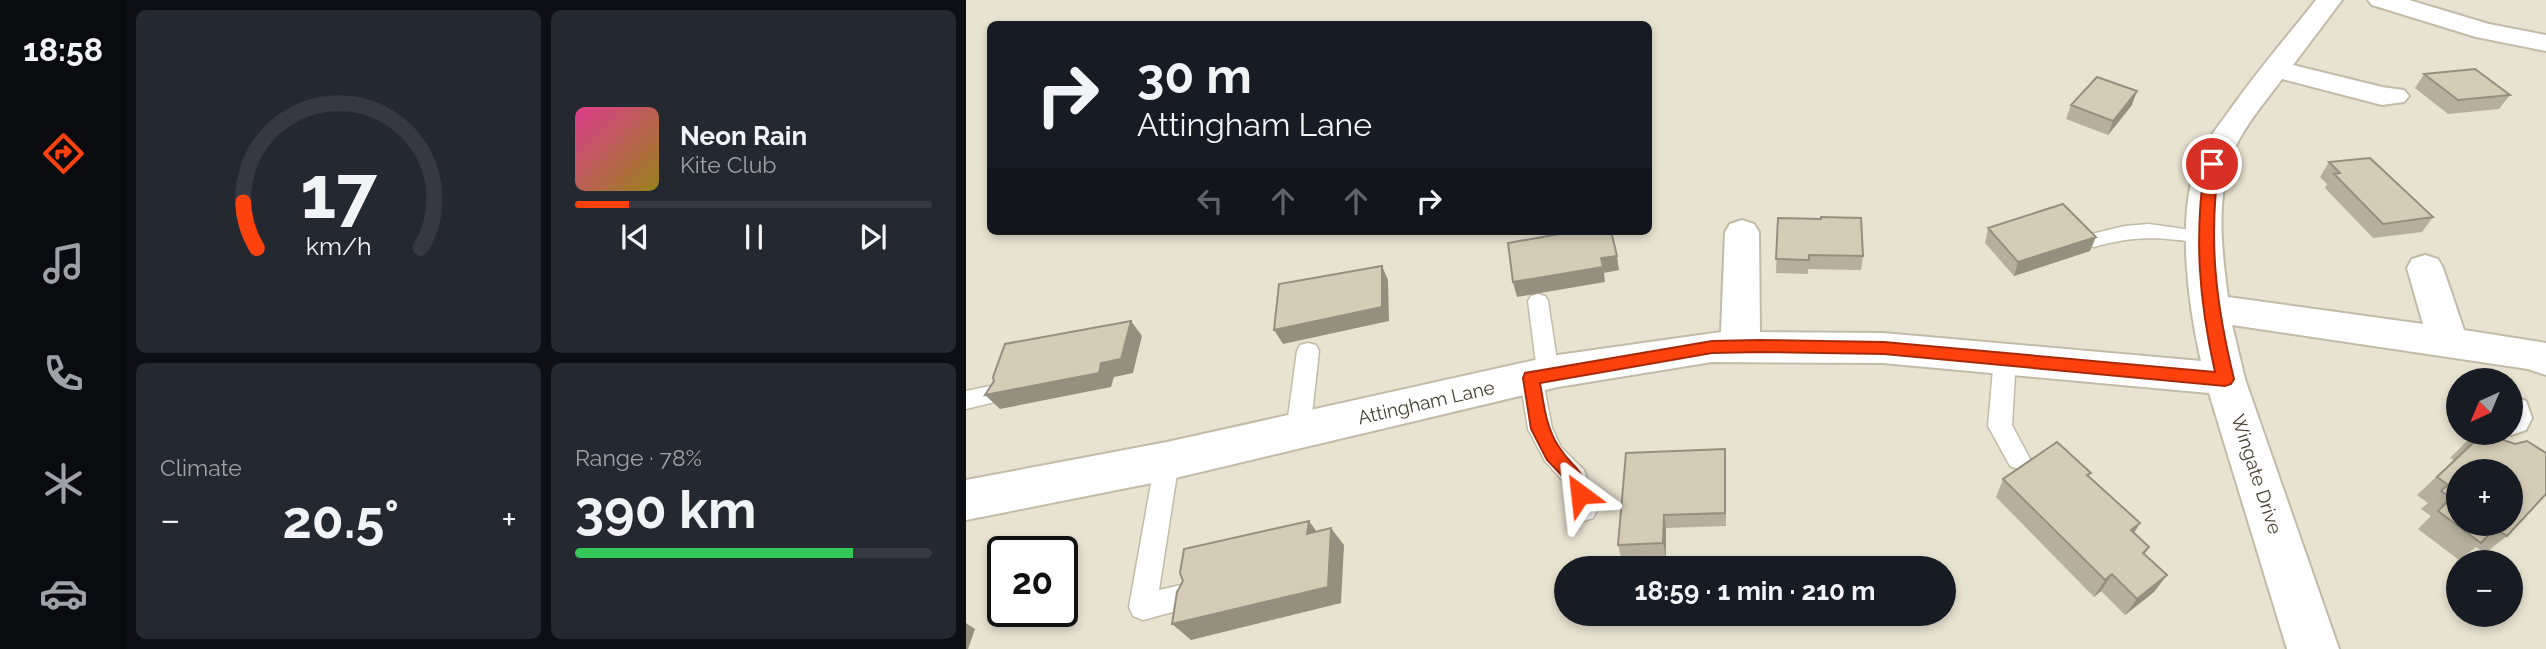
<!DOCTYPE html>
<meta charset="utf-8">
<style>
body{margin:0;font-family:Raleway,sans-serif;background:#242831;color:#f1f3f6;height:100vh;display:flex;flex-direction:column;font-size:26px;white-space:nowrap}
*{box-sizing:border-box;margin:0}
p{font-size:23px;color:#9ea1a6}
.icon{flex:none;width:38px;height:38px;fill:none;stroke:currentColor;stroke-width:2;stroke-linecap:round;stroke-linejoin:round}
.map{position:relative;flex:1;overflow:hidden}
.sheet{display:flex;flex-direction:column;gap:10px;padding:10px;background:#0d0f14;width:840px}
.sheet>*{flex:none}
.banner{position:absolute;left:21px;top:21px;width:665px;height:214px;border-radius:10px;box-shadow:0 4px 10px #0003;background:#171b24;color:#f1f3f6;overflow:hidden}
.needle{width:46px;rotate:224deg}
.fabs{position:absolute;left:1480px;top:368px;display:grid;gap:14px}
.fabs a{display:grid;place-items:center;width:77px;height:77px;border-radius:50%;background:#171b24;box-shadow:0 4px 10px #0003;font-size:35px}
.speed{position:absolute;left:21px;top:536px;display:flex;gap:14px;font-size:35px;font-weight:700;text-align:center}
.speed>*{display:grid;place-content:center;width:91px;height:91px;border-radius:50%;background:#171b24;box-shadow:0 4px 10px #0003;line-height:1}
.speed .limit{border:4px solid #111;border-radius:10px;background:#fff;color:#111}
.pin{position:absolute;display:grid;place-items:center;width:60px;height:60px;color:#fff;margin:-30px;border:4px solid #fff;border-radius:50%;box-shadow:0 2px 7px #0007}
.me{position:absolute;width:77px;margin:-38px;rotate:330deg;stroke-linejoin:round;filter:drop-shadow(0 0 5px #0008)}
.turn{display:flex;align-items:center;gap:24px;height:147px;padding:0 35px;font-size:32px}
.turn .icon{width:91px;height:91px;stroke-width:2.5}
.turn b{display:block;font-size:49px;line-height:60px}
.lanes{display:flex;align-items:center;height:66px;padding:0 35px;background:#0003;justify-content:center;gap:35px;direction:ltr}
.lanes .off{opacity:.35}
.big{font-size:52px;font-weight:700;line-height:1.1}
.sheet .card{flex:1;display:flex;flex-direction:column;justify-content:center;gap:10px;min-width:0;padding:0 24px;border-radius:10px;background:#242831}
.sheet .dial{align-items:center;gap:0}
.dial svg{height:182px;overflow:visible;fill:none;stroke:#363941;stroke-width:7;stroke-linecap:round;text-anchor:middle}
.dial text{fill:#f1f3f6;stroke:none}
.song{display:flex;align-items:center;gap:21px}
.cover{width:84px;height:84px;border-radius:10px;background:linear-gradient(135deg,hsl(330 70% 55%),hsl(50 70% 35%))}
.played{height:7px;border-radius:4px;background:linear-gradient(90deg,#ff410e 15%,#363941 15%)}
.keys{display:flex;justify-content:space-around;direction:ltr}
.heat{display:flex;justify-content:space-between;align-items:center;font-size:38px;direction:ltr}
.charge{height:10px;border-radius:5px;background:linear-gradient(90deg,#34c759 78%,#363941 0)}
.sheet .tiles{flex:1;display:grid;gap:10px;grid-template-columns:repeat(2,1fr)}
.trip{position:absolute;left:588px;top:556px;width:402px;height:70px;border-radius:35px;background:#171b24;box-shadow:0 4px 10px #0003;font-weight:700;line-height:70px;text-align:center}
main{display:flex;flex:1;min-height:0}
.dock{display:flex;flex-direction:column;width:126px;justify-content:space-around;align-items:center;background:#090b0e;color:#9ea1a6}
.dock .icon{width:49px;height:49px}
.dock .active{color:#ff410e}
.dock b{font-size:32px;color:#f1f3f6}
.map>svg:first-child{display:block}
.residential{fill:#e8e2d0;fill-rule:evenodd}
.lines{fill:none;stroke-linecap:round;stroke-linejoin:round}
.lane-casing{stroke:#c2bba7;stroke-width:3}
.street-casing{stroke:#c2bba7;stroke-width:4}
.lane{fill:#fff;fill-rule:evenodd}
.street{fill:#fff;fill-rule:evenodd}
.wall{fill:#b7af9d}
.shaded-wall{fill:#958f80}
.building{fill:#d5ccb7;stroke:#958f80;stroke-width:2;fill-rule:evenodd}
.route{fill:#ff410e;stroke:#a62a09;stroke-width:2}
.labels{text-anchor:middle;stroke-width:6;stroke-linejoin:round;paint-order:stroke}
.street-label{font-size:19px;fill:#453f32;stroke:#fff}
</style>
<main>
<nav class="dock">
<b>18:58</b>
<svg class="icon active" aria-label="directions" viewBox="0 0 24 24"><path d="M12 3l9 9-9 9-9-9zM9 14v-3h6M13 9l2 2-2 2"/></svg>
<svg class="icon" aria-label="music" viewBox="0 0 24 24"><path d="M9 18V5l10-2v13"/><circle cx="6" cy="18" r="3"/><circle cx="16" cy="16" r="3"/></svg>
<svg class="icon" aria-label="phone" viewBox="0 0 24 24"><path d="M5 4h4l2 5-3 2q2 4 5 5l2-3 5 2v4C11 20 4 13 5 4z"/></svg>
<svg class="icon" aria-label="climate" viewBox="0 0 24 24"><path d="M12 3v18M4 7l16 10M4 17L20 7"/></svg>
<svg class="icon" aria-label="car" viewBox="0 0 24 24"><path d="M5 17H2v-5l4-1 3-4h7l3 4 3 1v5h-3M9 17h6M6 11h13"/><circle cx="7" cy="17" r="2"/><circle cx="17" cy="17" r="2"/></svg>
</nav>
<section class="sheet">
<div class="tiles">
<div class="card dial"><svg viewBox="0 0 100 80">
<path d="M14 69A42 42 0 1 1 86 69"/>
<path d="M14 69A42 42 0 0 1 8 49" stroke="#ff410e"/>
<text x="50" y="56" font-size="32" font-weight="700">17</text>
<text x="50" y="72" font-size="11">km/h</text>
</svg></div>
<div class="card">
<div class="song"><i class="cover"></i><div><b>Neon Rain</b><p>Kite Club</p></div></div>
<div class="played"></div>
<div class="keys"><svg class="icon" aria-label="previous" viewBox="0 0 24 24"><path d="M18 5L8 12l10 7zM5 5v14"/></svg><svg class="icon" aria-label="pause" viewBox="0 0 24 24"><path d="M8 5v14M16 5v14"/></svg><svg class="icon" aria-label="next" viewBox="0 0 24 24"><path d="M6 5l10 7-10 7zM19 5v14"/></svg></div>
</div>
<div class="card"><p>Climate</p>
<div class="heat"><a>−</a><b class="big">20.5°</b><a>+</a></div>
</div>
<div class="card"><p>Range · 78%</p><b class="big">390 km</b><div class="charge"></div></div>
</div>
</section>
<div class="map">
<svg width="1580" height="649" viewBox="0 0 1580 649">
<rect width="100%" height="100%" fill="#f3efe3"/>
<path class="residential" d="M 0,0 L 1580,0 L 1580,649 L 0,649 ZM 24,24 L 682,24 L 682,231 L 24,231 ZM 1493,380 L 1545,380 L 1545,432 L 1493,432 ZM 1493,471 L 1545,471 L 1545,523 L 1493,523 ZM 37,551 L 96,551 L 96,611 L 37,611 ZM 1493,562 L 1545,562 L 1545,614 L 1493,614 ZM 600,569 L 978,569 L 978,614 L 600,614 Z"/>
<g class="lines">
<g class="lane-casing">
<path id="lane" d="M 1183,224 L 1246,233 L 1249,238 L 1246,243 L 1239,244 C 1197,237 1170,235 1128,247 L 1121,245 L 1118,240 L 1121,235 L 1159,226 Z
M 572,294 L 579,296 L 582,301 L 593,374 L 590,380 L 577,381 L 586,428 L 595,447 L 618,470 L 631,510 L 627,518 L 618,521 L 609,518 L 598,482 L 579,461 L 562,429 L 554,378 L 557,372 L 565,369 L 571,371 L 562,301 L 565,296 Z
M 342,343 L 350,345 L 353,351 L 344,432 L 340,439 L 332,442 L 324,439 L 320,432 L 331,351 L 334,345 Z
M 1039,350 L 1047,352 L 1050,358 L 1046,425 L 1064,459 L 1060,466 L 1052,469 L 1044,466 L 1022,426 L 1028,358 L 1031,352 Z
M 29,385 L 37,388 L 40,394 L 37,400 L 0,409 L 0,391 Z
M 201,451 L 209,454 L 213,461 L 193,590 L 219,584 L 229,588 L 232,597 L 229,606 L 177,620 L 167,616 L 163,607 L 189,461 L 193,454 Z"/>
</g>
<g class="street-casing">
<path id="street" d="M 1350,0 L 1376,0 L 1327,65 L 1416,87 L 1438,90 L 1443,96 L 1438,102 L 1416,105 L 1316,79 C 1297,105 1270,135 1262,167 C 1251,209 1256,254 1262,297 L 1457,324 L 1441,268 L 1446,259 L 1459,255 L 1472,259 L 1477,268 L 1498,330 L 1580,343 L 1580,375 L 1562,369 L 1266,325 L 1279,379 L 1373,649 L 1321,649 L 1243,393 L 917,363 L 746,362 L 592,387 L 201,480 L 0,520 L 0,480 L 201,442 L 592,355 L 755,332 L 759,232 L 764,224 L 776,220 L 788,224 L 793,232 L 794,332 L 917,333 L 1235,361 C 1222,304 1211,220 1230,164 C 1237,146 1249,130 1261,114 C 1288,75 1320,38 1350,0 Z
M 1402,0 L 1443,0 L 1523,24 L 1580,35 L 1580,51 L 1510,37 L 1406,5 Z
M 1545,396 L 1560,401 L 1566,418 L 1560,430 L 1545,435 L 1536,432 L 1545,432 Z"/>
</g>
<use href="#lane" class="lane"/>
<use href="#street" class="street"/>
</g>
<path class="wall" d="M 1458,74 L 1544,95 L 1533,109 L 1482,114 L 1449,88 Z
M 1105,105 L 1166,105 L 1142,135 L 1100,119 Z
M 1363,162 L 1467,217 L 1456,232 L 1407,238 L 1359,188 L 1361,184 L 1354,177 Z
M 812,218 L 897,256 L 895,270 L 842,269 L 842,274 L 810,273 Z
M 1022,228 L 1124,251 L 1048,276 L 1019,243 Z
M 1510,432 L 1541,536 L 1519,553 L 1510,547 L 1493,560 L 1452,529 L 1465,516 L 1455,509 L 1462,503 L 1451,495 L 1488,460 L 1484,458 Z
M 760,463 L 760,526 L 700,528 L 700,556 L 655,557 L 652,545 Z
M 1123,476 L 1174,523 L 1168,533 L 1183,547 L 1179,554 L 1188,592 L 1159,615 L 1135,591 L 1128,597 L 1030,497 L 1037,479 Z"/>
<path class="shaded-wall" d="M 1171,91 L 1166,105 L 1142,135 L 1147,121 Z
M 1130,237 L 1124,251 L 1048,276 L 1052,262 Z
M 651,256 L 653,270 L 638,273 L 639,282 L 551,297 L 547,282 L 635,258 Z
M 416,266 L 422,280 L 423,321 L 317,344 L 308,330 Z
M 165,321 L 176,336 L 167,373 L 148,377 L 145,387 L 34,409 L 19,395 L 135,363 Z
M 698,515 L 700,528 L 700,556 L 697,543 Z
M 343,521 L 356,539 L 341,534 Z
M 1174,523 L 1163,540 L 1165,530 Z
M 365,528 L 378,545 L 375,603 L 225,640 L 206,624 Z
M 1146,574 L 1135,591 L 1128,597 L 1139,580 Z
M 1201,575 L 1188,592 L 1159,615 L 1171,599 Z
M 0,623 L 9,629 L 2,649 L 0,649 Z"/>
<path class="building" d="M 1509,69 L 1544,95 L 1492,100 L 1458,74 Z
M 1131,77 L 1171,91 L 1147,121 L 1105,105 Z
M 1404,158 L 1467,217 L 1417,224 L 1368,174 L 1374,173 L 1363,162 Z
M 1097,204 L 1130,237 L 1052,262 L 1022,228 Z
M 855,217 L 895,218 L 897,256 L 843,255 L 843,260 L 810,259 L 812,218 L 855,219 Z
M 610,231 L 645,231 L 651,256 L 635,258 L 637,267 L 547,282 L 542,243 Z
M 416,266 L 416,307 L 308,330 L 313,284 Z
M 165,321 L 155,359 L 135,363 L 133,373 L 19,395 L 28,381 L 27,377 L 39,344 Z
M 1511,432 L 1530,432 L 1534,439 L 1549,444 L 1561,441 L 1580,453 L 1580,494 L 1541,536 L 1529,528 L 1515,543 L 1472,511 L 1485,498 L 1475,491 L 1482,485 L 1471,477 L 1508,442 L 1504,439 ZM 1493,471 L 1545,471 L 1545,523 L 1493,523 Z
M 1091,442 L 1125,473 L 1121,475 L 1174,523 L 1165,530 L 1183,547 L 1177,553 L 1201,575 L 1171,599 L 1146,574 L 1139,580 L 1037,479 Z
M 759,449 L 759,513 L 698,515 L 697,543 L 652,545 L 660,453 Z
M 343,521 L 341,534 L 365,528 L 362,587 L 206,624 L 211,592 L 217,581 L 214,573 L 218,549 Z"/>
<path class="route" d="M 1246,160 L 1253,164 C 1242,241 1250,305 1268,379 L 1265,384 L 1259,386 L 918,354 L 794,352 L 746,353 L 574,383 C 578,405 580,428 593,447 C 607,469 615,465 623,494 L 620,499 L 614,502 L 607,499 L 601,481 L 581,460 L 565,429 L 557,378 L 559,373 L 746,341 L 794,340 L 918,342 L 1249,372 C 1233,300 1228,237 1239,164 Z"/>
<g class="labels">
<g class="street-label">
<text transform="translate(460 402) rotate(-13)" y="7">Attingham Lane</text>
<text transform="translate(1291 474) rotate(72)" y="7">Wingate Drive</text>
</g>
</g>
</svg>
<div class="fabs">
<a><svg class="needle" viewBox="-14 -14 28 28"><path d="M0-13l5 13h-10z" fill="#e53935"/><path d="M0 13l5-13h-10z" fill="#9ea1a6"/></svg></a>
<a>+</a>
<a>−</a>
</div>
<div class="speed"><div class="limit">20</div></div>
<div class="pin" style="left:1246px;top:164px;background:#d93025"><svg class="icon" aria-label="arrive" viewBox="0 0 24 24"><path d="M6 21V4h12l-3 4 3 4H6"/></svg></div>
<svg class="me" style="left:614px;top:494px" viewBox="-20 -20 40 40"><path d="M0-17L14 15 0 8-14 15z" fill="#ff410e" stroke="#fff" stroke-width="4"/></svg>
<div class="trip">18:59 · 1 min · 210 m</div>
<div class="banner">
<div class="turn"><svg class="icon" aria-label="right" viewBox="0 0 24 24"><path d="M7 20v-9h11M14 6l5 5-5 5"/></svg><div><b>30 m</b>Attingham Lane</div></div>
<div class="lanes"><svg class="icon off" aria-label="left" viewBox="0 0 24 24"><path d="M17 20v-9H6M10 6l-5 5 5 5"/></svg><svg class="icon off" aria-label="ahead" viewBox="0 0 24 24"><path d="M12 20V5M6 11l6-6 6 6"/></svg><svg class="icon off" aria-label="ahead" viewBox="0 0 24 24"><path d="M12 20V5M6 11l6-6 6 6"/></svg><svg class="icon" aria-label="right" viewBox="0 0 24 24"><path d="M7 20v-9h11M14 6l5 5-5 5"/></svg></div>
</div>
</div>
</main>
